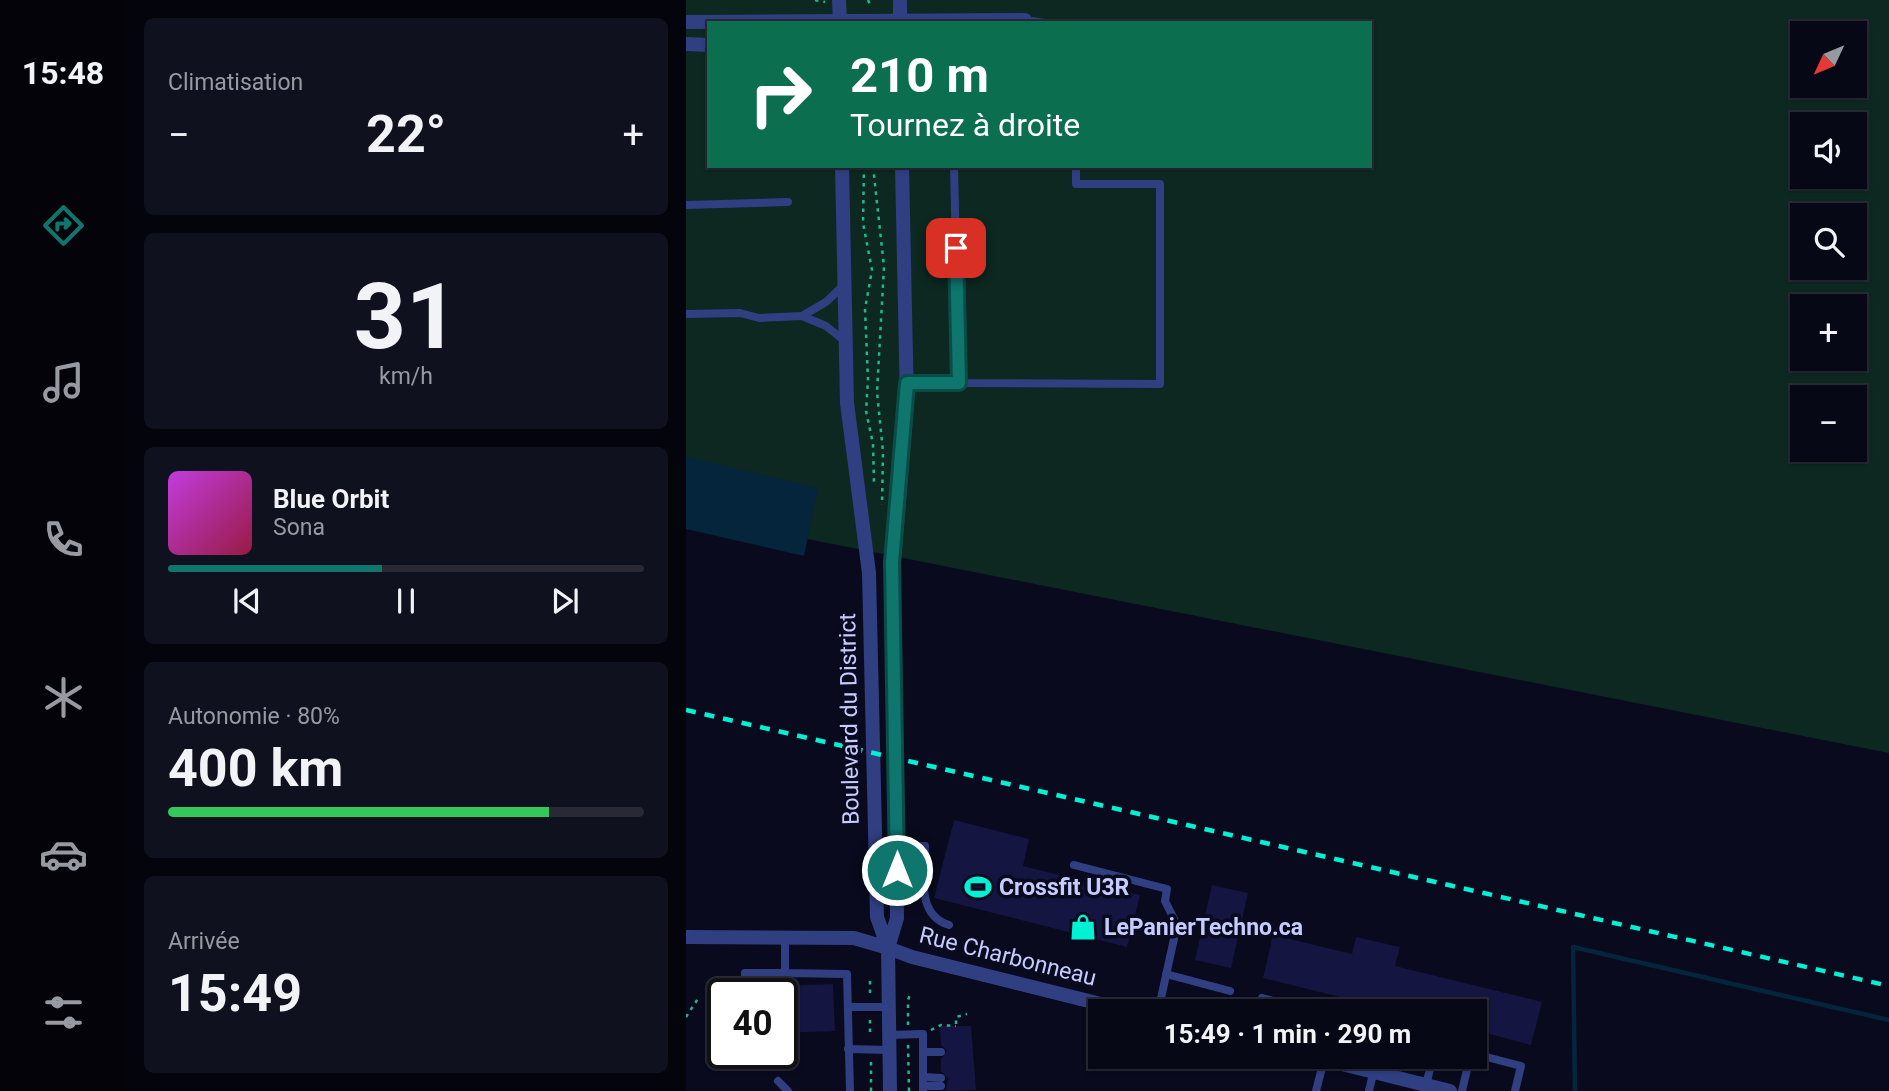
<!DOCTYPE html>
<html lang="fr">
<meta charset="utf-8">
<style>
body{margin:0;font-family:Roboto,sans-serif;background:#10111f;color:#f1f3f6;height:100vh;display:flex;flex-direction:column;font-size:26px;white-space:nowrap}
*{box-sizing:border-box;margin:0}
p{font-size:23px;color:#989aa1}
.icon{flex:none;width:38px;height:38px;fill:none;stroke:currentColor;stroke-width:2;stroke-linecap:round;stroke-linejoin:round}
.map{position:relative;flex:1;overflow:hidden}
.sheet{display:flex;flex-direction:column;gap:18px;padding:18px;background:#04040c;width:560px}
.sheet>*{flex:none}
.top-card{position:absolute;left:21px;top:21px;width:665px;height:147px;border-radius:0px;box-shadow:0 2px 5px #0004,0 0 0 2px #282935;background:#0b6e4f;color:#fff;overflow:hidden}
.needle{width:46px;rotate:226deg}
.fabs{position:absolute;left:1104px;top:21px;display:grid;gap:14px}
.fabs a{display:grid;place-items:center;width:77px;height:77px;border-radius:0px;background:#070816;box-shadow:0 2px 5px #0004,0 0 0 2px #282935;font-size:35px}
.speed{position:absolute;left:21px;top:978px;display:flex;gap:14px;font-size:35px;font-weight:700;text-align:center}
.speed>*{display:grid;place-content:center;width:91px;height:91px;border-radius:50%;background:#070816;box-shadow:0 2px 5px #0004,0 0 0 2px #282935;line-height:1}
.speed .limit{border:4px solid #111;border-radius:10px;background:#fff;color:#111}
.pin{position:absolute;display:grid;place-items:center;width:60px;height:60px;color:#fff;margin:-30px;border-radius:14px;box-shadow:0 4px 10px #0006}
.me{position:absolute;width:77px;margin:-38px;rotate:0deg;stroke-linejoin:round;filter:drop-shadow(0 0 5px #0008)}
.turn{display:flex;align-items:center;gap:24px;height:147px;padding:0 28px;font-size:32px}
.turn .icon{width:91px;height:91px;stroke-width:2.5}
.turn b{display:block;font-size:49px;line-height:60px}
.big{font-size:52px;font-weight:700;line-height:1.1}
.sheet .tile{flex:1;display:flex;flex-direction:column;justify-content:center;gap:10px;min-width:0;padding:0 24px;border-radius:10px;background:#10111f}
.sheet .dial{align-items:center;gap:0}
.dial b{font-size:91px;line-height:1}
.song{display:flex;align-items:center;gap:21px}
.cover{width:84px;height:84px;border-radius:10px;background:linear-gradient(135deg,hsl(290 70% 55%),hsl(340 70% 35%))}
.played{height:7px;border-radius:4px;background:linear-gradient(90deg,#0f766e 45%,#282935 45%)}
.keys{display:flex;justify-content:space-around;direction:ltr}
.heat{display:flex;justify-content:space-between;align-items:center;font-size:38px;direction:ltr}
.charge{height:10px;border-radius:5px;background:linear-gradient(90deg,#34c759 80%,#282935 0)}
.trip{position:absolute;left:402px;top:999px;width:399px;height:70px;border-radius:0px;background:#070816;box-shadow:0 2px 5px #0004,0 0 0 2px #282935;font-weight:700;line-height:70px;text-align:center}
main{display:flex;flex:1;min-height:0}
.tabs{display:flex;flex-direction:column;width:126px;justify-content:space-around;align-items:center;background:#030309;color:#989aa1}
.tabs .icon{width:49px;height:49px}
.tabs .selected{color:#0f766e}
.tabs b{font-size:32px;color:#f1f3f6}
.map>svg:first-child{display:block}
.green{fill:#0c2821;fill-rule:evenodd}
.water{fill:#04253c}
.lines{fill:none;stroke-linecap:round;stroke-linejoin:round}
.stream{stroke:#04253c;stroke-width:4.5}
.building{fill:#141540}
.path{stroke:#20b98d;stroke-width:2.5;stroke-dasharray:3.5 5;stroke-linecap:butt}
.service{stroke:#2f3f82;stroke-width:8}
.minor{stroke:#2f3f82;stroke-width:14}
.tertiary{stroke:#2f3f82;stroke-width:14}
.rail{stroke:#00f1d3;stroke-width:4.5;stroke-dasharray:10 9;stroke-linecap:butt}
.route-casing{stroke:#0a4d48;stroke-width:18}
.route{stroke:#0f766e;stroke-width:12}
.labels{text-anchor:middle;stroke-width:7;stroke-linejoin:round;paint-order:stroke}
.street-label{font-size:23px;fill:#c6ccff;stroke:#090a1d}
.poi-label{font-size:23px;font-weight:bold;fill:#c6ccff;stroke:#090a1d;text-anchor:start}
</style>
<main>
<nav class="tabs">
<b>15:48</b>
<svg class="icon selected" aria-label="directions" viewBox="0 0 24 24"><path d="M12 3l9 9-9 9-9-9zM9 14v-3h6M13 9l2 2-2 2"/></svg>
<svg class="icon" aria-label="music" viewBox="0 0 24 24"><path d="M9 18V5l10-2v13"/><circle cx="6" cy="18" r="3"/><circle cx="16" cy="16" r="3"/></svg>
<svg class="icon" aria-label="phone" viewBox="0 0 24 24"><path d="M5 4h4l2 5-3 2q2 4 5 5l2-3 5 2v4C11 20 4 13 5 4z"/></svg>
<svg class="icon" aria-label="climate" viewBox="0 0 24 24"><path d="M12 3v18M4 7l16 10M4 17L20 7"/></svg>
<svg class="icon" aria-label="car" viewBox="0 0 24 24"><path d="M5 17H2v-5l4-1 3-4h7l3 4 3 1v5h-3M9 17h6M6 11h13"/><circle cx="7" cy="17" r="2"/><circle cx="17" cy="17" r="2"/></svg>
<svg class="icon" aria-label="filters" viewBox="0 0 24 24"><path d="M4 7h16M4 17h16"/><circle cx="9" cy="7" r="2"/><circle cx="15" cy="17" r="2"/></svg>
</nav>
<section class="sheet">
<div class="tile"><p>Climatisation</p>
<div class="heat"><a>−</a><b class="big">22°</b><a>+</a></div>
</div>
<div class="tile dial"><b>31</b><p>km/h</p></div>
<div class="tile">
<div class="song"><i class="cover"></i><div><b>Blue Orbit</b><p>Sona</p></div></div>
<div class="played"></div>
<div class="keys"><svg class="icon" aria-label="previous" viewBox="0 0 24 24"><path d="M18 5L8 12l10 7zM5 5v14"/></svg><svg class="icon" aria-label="pause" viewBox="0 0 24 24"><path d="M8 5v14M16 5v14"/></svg><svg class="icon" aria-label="next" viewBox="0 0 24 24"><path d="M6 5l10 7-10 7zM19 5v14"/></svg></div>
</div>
<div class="tile"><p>Autonomie · 80%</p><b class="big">400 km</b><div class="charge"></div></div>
<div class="tile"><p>Arrivée</p><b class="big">15:49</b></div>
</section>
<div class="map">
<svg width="1203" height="1091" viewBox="0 0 1203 1091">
<rect width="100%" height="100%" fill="#090a1d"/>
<path class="green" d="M 0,0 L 1203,0 L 1203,753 L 0,515 ZM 23,23 L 684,23 L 684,166 L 23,166 ZM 1116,33 L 1169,33 L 1169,86 L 1116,86 ZM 1116,124 L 1169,124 L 1169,177 L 1116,177 ZM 1116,215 L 1169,215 L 1169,268 L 1116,268 ZM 1116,306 L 1169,306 L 1169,359 L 1116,359 ZM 1116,397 L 1169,397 L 1169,450 L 1116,450 Z"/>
<path class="water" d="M 0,457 L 132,488 L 118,556 L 0,529 Z"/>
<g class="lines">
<path class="stream" d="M 889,1091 L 887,947 L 1203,1020"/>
</g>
<path class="building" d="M 268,820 L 343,839 L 337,866 L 454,895 L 441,947 L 248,898 Z
M 526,885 L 562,893 L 545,968 L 509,960 Z
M 587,935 L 666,954 L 670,937 L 714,947 L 709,966 L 856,1002 L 845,1045 L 789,1030 L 789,1012 L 715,1012 L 577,978 Z
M 147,984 L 149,1031 L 96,1033 L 96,986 Z
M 254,1026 L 285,1026 L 290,1090 L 260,1091 L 262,1078 L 255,1071 L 255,1059 L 261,1051 L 255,1045 Z"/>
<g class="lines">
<path class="path" d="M 129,0 L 139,2
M 182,0 L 185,7
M 178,166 L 177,223 L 186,270 L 179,309 L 182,380 L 180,411 L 187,444 L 188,482
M 187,166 L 198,267 L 191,392 L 197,452 L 196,505
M 184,981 L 184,995
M 0,1017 L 13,997
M 184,1020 L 184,1037
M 270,1024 L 270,1017 L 281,1014
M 222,1025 L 222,1000 L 225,992
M 245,1030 L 255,1025 L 270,1026
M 222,1045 L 223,1091
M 185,1062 L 185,1091"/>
<path class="service" d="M 339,20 L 359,23
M 268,166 L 273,383 L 474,384 L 474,184 L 390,184 L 390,166
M 0,205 L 102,202
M 0,314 L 54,313 L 73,318 L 116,316 L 140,326 L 160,342
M 116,316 L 140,302 L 159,284
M 221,383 L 273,383
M 211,846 L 239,846 C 239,874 229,914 263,925
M 388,865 L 481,889 L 479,901 L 491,925 L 472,1012
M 99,936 L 99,973 L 161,974 L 164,1091
M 480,974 L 544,991
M 60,994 L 59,973 L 99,973
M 162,1007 L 203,1007
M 573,1012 L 576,998 L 627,1012
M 203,1035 L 237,1034 L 237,1091
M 162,1049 L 203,1050
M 237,1052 L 255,1052
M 789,1054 L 835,1066 L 829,1091
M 237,1077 L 255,1078
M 92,1081 L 102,1091
M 740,1085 L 747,1057
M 237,1086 L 255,1086
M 630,1091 L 638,1060
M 683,1091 L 691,1057
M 776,1091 L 784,1057"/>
<path class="minor" d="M 0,22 L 339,20
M 0,44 L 23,45
M 202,948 L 226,957 L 447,1012
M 628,1057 L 764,1091"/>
<path class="tertiary" d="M 153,0 L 154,23
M 214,0 L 214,23
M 156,166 L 161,403 L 183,573 L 191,917 L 202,948
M 0,937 L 168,938 L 202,948
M 204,1091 L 202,948 L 211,918 L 206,586 L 221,404 L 216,166"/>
<path class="rail" d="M 0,710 L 1203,986"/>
</g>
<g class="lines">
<g class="route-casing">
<path id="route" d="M 211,870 L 206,562 L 221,383 L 273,383 L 270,248"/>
</g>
<use href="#route" class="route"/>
</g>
<defs>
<g id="stadium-bare" transform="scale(2.1)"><path d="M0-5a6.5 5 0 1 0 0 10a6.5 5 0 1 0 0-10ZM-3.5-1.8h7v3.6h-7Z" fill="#00f1d3" stroke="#090a1d" stroke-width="2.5" paint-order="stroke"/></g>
<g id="shop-bare" transform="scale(2.1)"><path d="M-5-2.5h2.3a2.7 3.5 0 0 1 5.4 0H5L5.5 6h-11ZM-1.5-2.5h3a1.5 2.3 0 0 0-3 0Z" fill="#00f1d3" stroke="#090a1d" stroke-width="2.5" paint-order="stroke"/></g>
</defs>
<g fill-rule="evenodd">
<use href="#stadium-bare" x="292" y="887"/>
<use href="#shop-bare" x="397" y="927"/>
</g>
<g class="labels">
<g class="street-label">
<text transform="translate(163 719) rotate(-91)" y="8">Boulevard du District</text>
<text transform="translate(322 956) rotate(14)" y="8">Rue Charbonneau</text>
</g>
<g class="poi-label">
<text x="313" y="895">Crossfit U3R</text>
<text x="418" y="935">LePanierTechno.ca</text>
</g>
</g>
</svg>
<div class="fabs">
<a><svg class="needle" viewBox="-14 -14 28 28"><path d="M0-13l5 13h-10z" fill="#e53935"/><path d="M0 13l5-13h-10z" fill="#989aa1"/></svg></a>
<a><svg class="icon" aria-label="sound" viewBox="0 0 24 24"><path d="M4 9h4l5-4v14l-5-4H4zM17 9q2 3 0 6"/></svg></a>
<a><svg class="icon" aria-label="search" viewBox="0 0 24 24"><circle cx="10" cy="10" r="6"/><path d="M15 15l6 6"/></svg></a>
<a>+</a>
<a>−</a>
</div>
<div class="speed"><div class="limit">40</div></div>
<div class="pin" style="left:270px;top:248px;background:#d93025"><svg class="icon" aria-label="arrive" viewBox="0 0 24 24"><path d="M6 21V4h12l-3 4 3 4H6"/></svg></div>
<svg class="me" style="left:211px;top:870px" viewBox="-20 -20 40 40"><circle r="17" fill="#0f766e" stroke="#fff" stroke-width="3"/><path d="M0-11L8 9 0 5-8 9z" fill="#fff"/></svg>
<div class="trip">15:49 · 1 min · 290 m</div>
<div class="top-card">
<div class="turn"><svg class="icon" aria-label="right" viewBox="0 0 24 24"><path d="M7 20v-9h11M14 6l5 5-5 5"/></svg><div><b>210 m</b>Tournez à droite</div></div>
</div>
</div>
</main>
